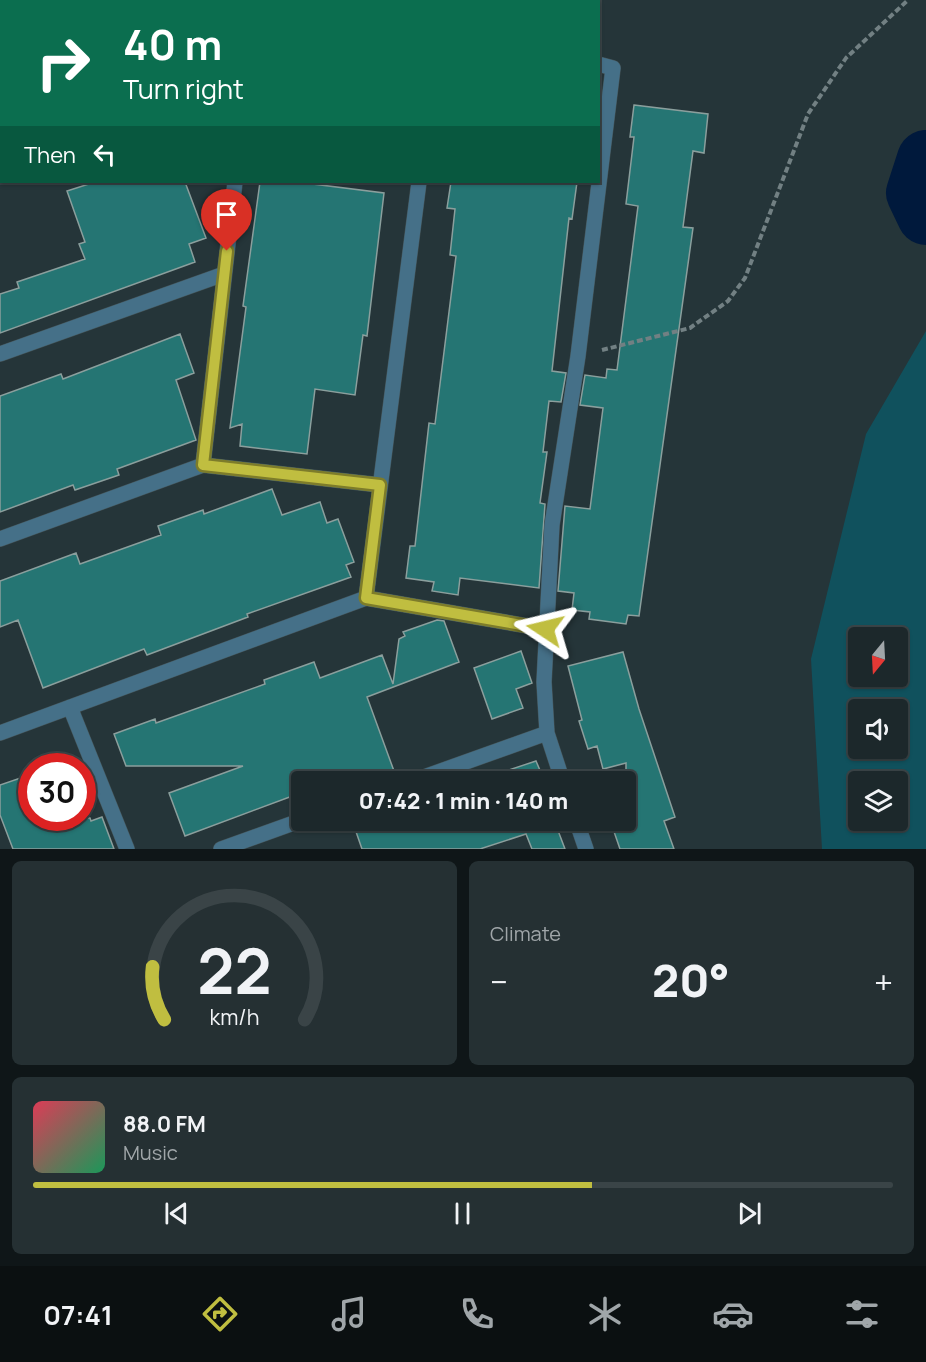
<!DOCTYPE html>
<meta charset="utf-8">
<style>
body{margin:0;font-family:Manrope,sans-serif;background:#253033;color:#f1f3f6;height:100vh;display:flex;flex-direction:column;font-size:22px;white-space:nowrap}
*{box-sizing:border-box;margin:0}
p{font-size:20px;color:#a0a6a9}
.icon{flex:none;width:33px;height:33px;fill:none;stroke:currentColor;stroke-width:2;stroke-linecap:round;stroke-linejoin:round}
.map{position:relative;height:849px;overflow:hidden}
.side{display:flex;flex-direction:column;gap:12px;padding:12px;background:#0f1618;flex:1}
.side>*{flex:none}
.guide{position:absolute;left:0px;top:0px;width:600px;height:183px;box-shadow:0 2px 4px #0004,0 0 0 2px #3a4447;background:#0b6e4f;color:#fff;overflow:hidden}
.needle{width:39px;rotate:198deg}
.controls{position:absolute;left:848px;top:627px;display:grid;gap:12px}
.controls a{display:grid;place-items:center;width:60px;height:60px;border-radius:6px;background:#1c282b;box-shadow:0 2px 4px #0004,0 0 0 2px #3a4447;font-size:30px}
.speed{position:absolute;left:18px;top:753px;display:flex;gap:12px;font-size:30px;font-weight:700;text-align:center}
.speed>*{display:grid;place-content:center;width:78px;height:78px;border-radius:50%;background:#1c282b;box-shadow:0 2px 4px #0004,0 0 0 2px #3a4447;line-height:1}
.speed .limit{border:9px solid #d22;background:#fff;color:#111}
.pin{position:absolute;display:grid;place-items:center;width:51px;height:51px;color:#fff;margin:-62px -26px;border-radius:50% 50% 50% 0;rotate:-45deg;box-shadow:0 0 6px #0007}
.pin .icon{rotate:45deg}
.me{position:absolute;width:66px;margin:-33px;rotate:280deg;stroke-linejoin:round;filter:drop-shadow(0 0 4px #0008)}
.turn{display:flex;align-items:center;gap:21px;height:126px;padding:0 24px;font-size:27px}
.turn .icon{width:78px;height:78px;stroke-width:2.5}
.turn b{display:block;font-size:42px;line-height:51px}
.then{display:flex;align-items:center;height:57px;padding:0 24px;background:#0003;gap:12px;font-size:22px}
.big{font-size:45px;font-weight:800;line-height:1.1}
.side .widget{flex:1;display:flex;flex-direction:column;justify-content:center;gap:9px;min-width:0;padding:0 21px;border-radius:9px;background:#253033}
.side .dial{align-items:center;gap:0}
.dial svg{height:156px;overflow:visible;fill:none;stroke:#3a4447;stroke-width:7;stroke-linecap:round;text-anchor:middle}
.dial text{fill:#f1f3f6;stroke:none}
.song{display:flex;align-items:center;gap:18px}
.cover{width:72px;height:72px;border-radius:9px;background:linear-gradient(135deg,hsl(350 70% 55%),hsl(150 70% 35%))}
.played{height:6px;border-radius:3px;background:linear-gradient(90deg,#c0be40 65%,#3a4447 65%)}
.keys{display:flex;justify-content:space-around;direction:ltr}
.heat{display:flex;justify-content:space-between;align-items:center;font-size:33px;direction:ltr}
.side .tiles{flex:1;display:grid;gap:12px;grid-template-columns:1fr 1fr}
.widget:last-child{grid-column:span 2}
.trip{position:absolute;left:291px;top:771px;width:345px;height:60px;border-radius:6px;background:#1c282b;box-shadow:0 2px 4px #0004,0 0 0 2px #3a4447;font-weight:800;line-height:60px;text-align:center}
.dock{display:flex;height:96px;justify-content:space-around;align-items:center;background:#0b1011;color:#a0a6a9}
.dock .icon{width:42px;height:42px}
.dock .current{color:#c0be40}
.dock b{font-size:27px;color:#f1f3f6}
.map>svg:first-child{display:block}
.green{fill:#10515d;fill-rule:evenodd}
.lines{fill:none;stroke-linecap:round;stroke-linejoin:round}
.river{stroke:#00193c;stroke-width:58}
.building{fill:#257573;stroke:#8b9f9d;stroke-width:1.5}
.minor-casing{stroke:#445357;stroke-width:16}
.path{stroke:#728083;stroke-width:4;stroke-dasharray:6 3;stroke-linecap:butt}
.minor{stroke:#457088;stroke-width:15}
.route-casing{stroke:#7d7c2a;stroke-width:15}
.route{stroke:#c0be40;stroke-width:10}
</style>
<div class="map">
<svg width="926" height="849" viewBox="0 0 926 849">
<rect width="100%" height="100%" fill="#253539"/>
<path class="green" d="M 926,331 L 926,849 L 822,849 L 811,659 L 866,434 ZM 858,638 L 897,638 L 897,676 L 858,676 ZM 858,710 L 897,710 L 897,748 L 858,748 ZM 858,782 L 897,782 L 897,820 L 858,820 Z"/>
<g class="lines">
<path class="river" d="M 926,159 L 915,193 L 926,216"/>
</g>
<path class="building" d="M 634,105 L 708,114 L 704,153 L 693,151 L 683,227 L 693,228 L 639,616 L 628,615 L 626,624 L 589,619 L 590,612 L 572,610 L 574,593 L 558,591 L 565,506 L 590,509 L 603,408 L 580,405 L 585,375 L 606,378 L 607,369 L 617,370 L 638,206 L 626,204 L 634,137 L 630,137 Z
M 95,182 L 185,182 L 206,238 L 189,244 L 195,262 L 0,333 L 0,294 L 19,288 L 17,282 L 85,259 L 79,244 L 85,242 L 67,191 Z
M 260,182 L 313,182 L 313,184 L 384,193 L 367,336 L 363,335 L 355,395 L 315,389 L 307,454 L 240,446 L 242,424 L 230,428 L 246,307 L 243,306 Z
M 451,182 L 577,182 L 572,219 L 569,218 L 552,371 L 566,373 L 561,402 L 549,401 L 543,452 L 547,452 L 540,503 L 545,504 L 539,588 L 460,578 L 458,595 L 432,591 L 434,582 L 406,578 L 410,546 L 415,546 L 429,423 L 435,424 L 456,256 L 450,255 L 455,209 L 447,208 Z
M 180,334 L 194,373 L 176,380 L 196,440 L 117,469 L 119,475 L 75,490 L 73,485 L 0,512 L 0,396 L 61,374 L 63,379 Z
M 272,489 L 282,515 L 320,502 L 327,523 L 338,519 L 354,562 L 346,565 L 351,577 L 247,614 L 248,617 L 147,655 L 144,649 L 43,688 L 18,620 L 0,627 L 0,581 L 76,553 L 80,564 L 161,535 L 158,526 L 203,510 L 204,514 Z
M 437,620 L 444,621 L 459,662 L 367,697 L 398,782 L 290,782 L 295,795 L 185,836 L 169,793 L 243,766 L 126,766 L 114,734 L 155,719 L 156,723 L 265,684 L 264,680 L 314,662 L 320,678 L 382,655 L 393,684 L 399,639 L 405,636 L 403,632 Z
M 521,651 L 532,683 L 516,689 L 523,708 L 492,719 L 474,668 Z
M 623,652 L 639,709 L 675,817 L 664,821 L 674,849 L 620,849 L 610,820 L 626,820 L 626,763 L 603,769 L 597,746 L 588,749 L 579,721 L 582,720 L 568,666 Z
M 536,761 L 545,782 L 476,782 L 497,774 Z
M 32,774 L 32,818 L 90,818 L 91,821 L 102,817 L 114,849 L 13,849 L 0,815 L 0,785 Z
M 369,820 L 554,820 L 565,849 L 532,849 L 526,834 L 480,849 L 362,849 L 354,826 Z"/>
<g class="lines">
<g class="minor-casing">
<path id="minor" d="M 15,0 L 28,2
M 440,2 L 440,0
M 0,170 L 2,170
M 0,354 L 224,274
M 203,465 L 235,182
M 0,539 L 203,465 L 380,485
M 366,598 L 419,182
M 70,707 L 127,849
M 0,733 L 366,598 L 545,629
M 410,782 L 547,733
M 563,782 L 547,733 L 544,682 L 552,525 L 578,356 L 613,68 L 598,64
M 576,820 L 586,849
M 221,849 L 302,820"/>
</g>
<path class="path" d="M 602,350 L 690,328 L 728,301 L 745,278 L 808,114 L 846,58 L 908,0"/>
<use href="#minor" class="minor"/>
</g>
<g class="lines">
<g class="route-casing">
<path id="route" d="M 227,251 L 203,465 L 380,485 L 366,598 L 545,629"/>
</g>
<use href="#route" class="route"/>
</g>
</svg>
<div class="controls">
<a><svg class="needle" viewBox="-14 -14 28 28"><path d="M0-13l5 13h-10z" fill="#e53935"/><path d="M0 13l5-13h-10z" fill="#a0a6a9"/></svg></a>
<a><svg class="icon" aria-label="sound" viewBox="0 0 24 24"><path d="M4 9h4l5-4v14l-5-4H4zM17 9q2 3 0 6"/></svg></a>
<a><svg class="icon" aria-label="layers" viewBox="0 0 24 24"><path d="M12 4l9 5-9 5-9-5zM3 14l9 5 9-5"/></svg></a>
</div>
<div class="speed"><div class="limit">30</div></div>
<div class="pin" style="left:227px;top:251px;background:#d93025"><svg class="icon" aria-label="arrive" viewBox="0 0 24 24"><path d="M6 21V4h12l-3 4 3 4H6"/></svg></div>
<svg class="me" style="left:545px;top:629px" viewBox="-20 -20 40 40"><path d="M0-17L14 15 0 8-14 15z" fill="#c0be40" stroke="#fff" stroke-width="4"/></svg>
<div class="trip">07:42 · 1 min · 140 m</div>
<div class="guide">
<div class="turn"><svg class="icon" aria-label="right" viewBox="0 0 24 24"><path d="M7 20v-9h11M14 6l5 5-5 5"/></svg><div><b>40 m</b>Turn right</div></div>
<div class="then">Then<svg class="icon" aria-label="left" viewBox="0 0 24 24"><path d="M17 20v-9H6M10 6l-5 5 5 5"/></svg></div>
</div>
</div>
<section class="side">
<div class="tiles">
<div class="widget dial"><svg viewBox="0 0 100 80">
<path d="M14 69A42 42 0 1 1 86 69"/>
<path d="M14 69A42 42 0 0 1 8 42" stroke="#c0be40"/>
<text x="50" y="56" font-size="32" font-weight="700">22</text>
<text x="50" y="72" font-size="11">km/h</text>
</svg></div>
<div class="widget"><p>Climate</p>
<div class="heat"><a>−</a><b class="big">20°</b><a>+</a></div>
</div>
<div class="widget">
<div class="song"><i class="cover"></i><div><b>88.0 FM</b><p>Music</p></div></div>
<div class="played"></div>
<div class="keys"><svg class="icon" aria-label="previous" viewBox="0 0 24 24"><path d="M18 5L8 12l10 7zM5 5v14"/></svg><svg class="icon" aria-label="pause" viewBox="0 0 24 24"><path d="M8 5v14M16 5v14"/></svg><svg class="icon" aria-label="next" viewBox="0 0 24 24"><path d="M6 5l10 7-10 7zM19 5v14"/></svg></div>
</div>
</div>
</section>
<nav class="dock">
<b>07:41</b>
<svg class="icon current" aria-label="directions" viewBox="0 0 24 24"><path d="M12 3l9 9-9 9-9-9zM9 14v-3h6M13 9l2 2-2 2"/></svg>
<svg class="icon" aria-label="music" viewBox="0 0 24 24"><path d="M9 18V5l10-2v13"/><circle cx="6" cy="18" r="3"/><circle cx="16" cy="16" r="3"/></svg>
<svg class="icon" aria-label="phone" viewBox="0 0 24 24"><path d="M5 4h4l2 5-3 2q2 4 5 5l2-3 5 2v4C11 20 4 13 5 4z"/></svg>
<svg class="icon" aria-label="climate" viewBox="0 0 24 24"><path d="M12 3v18M4 7l16 10M4 17L20 7"/></svg>
<svg class="icon" aria-label="car" viewBox="0 0 24 24"><path d="M5 17H2v-5l4-1 3-4h7l3 4 3 1v5h-3M9 17h6M6 11h13"/><circle cx="7" cy="17" r="2"/><circle cx="17" cy="17" r="2"/></svg>
<svg class="icon" aria-label="filters" viewBox="0 0 24 24"><path d="M4 7h16M4 17h16"/><circle cx="9" cy="7" r="2"/><circle cx="15" cy="17" r="2"/></svg>
</nav>
